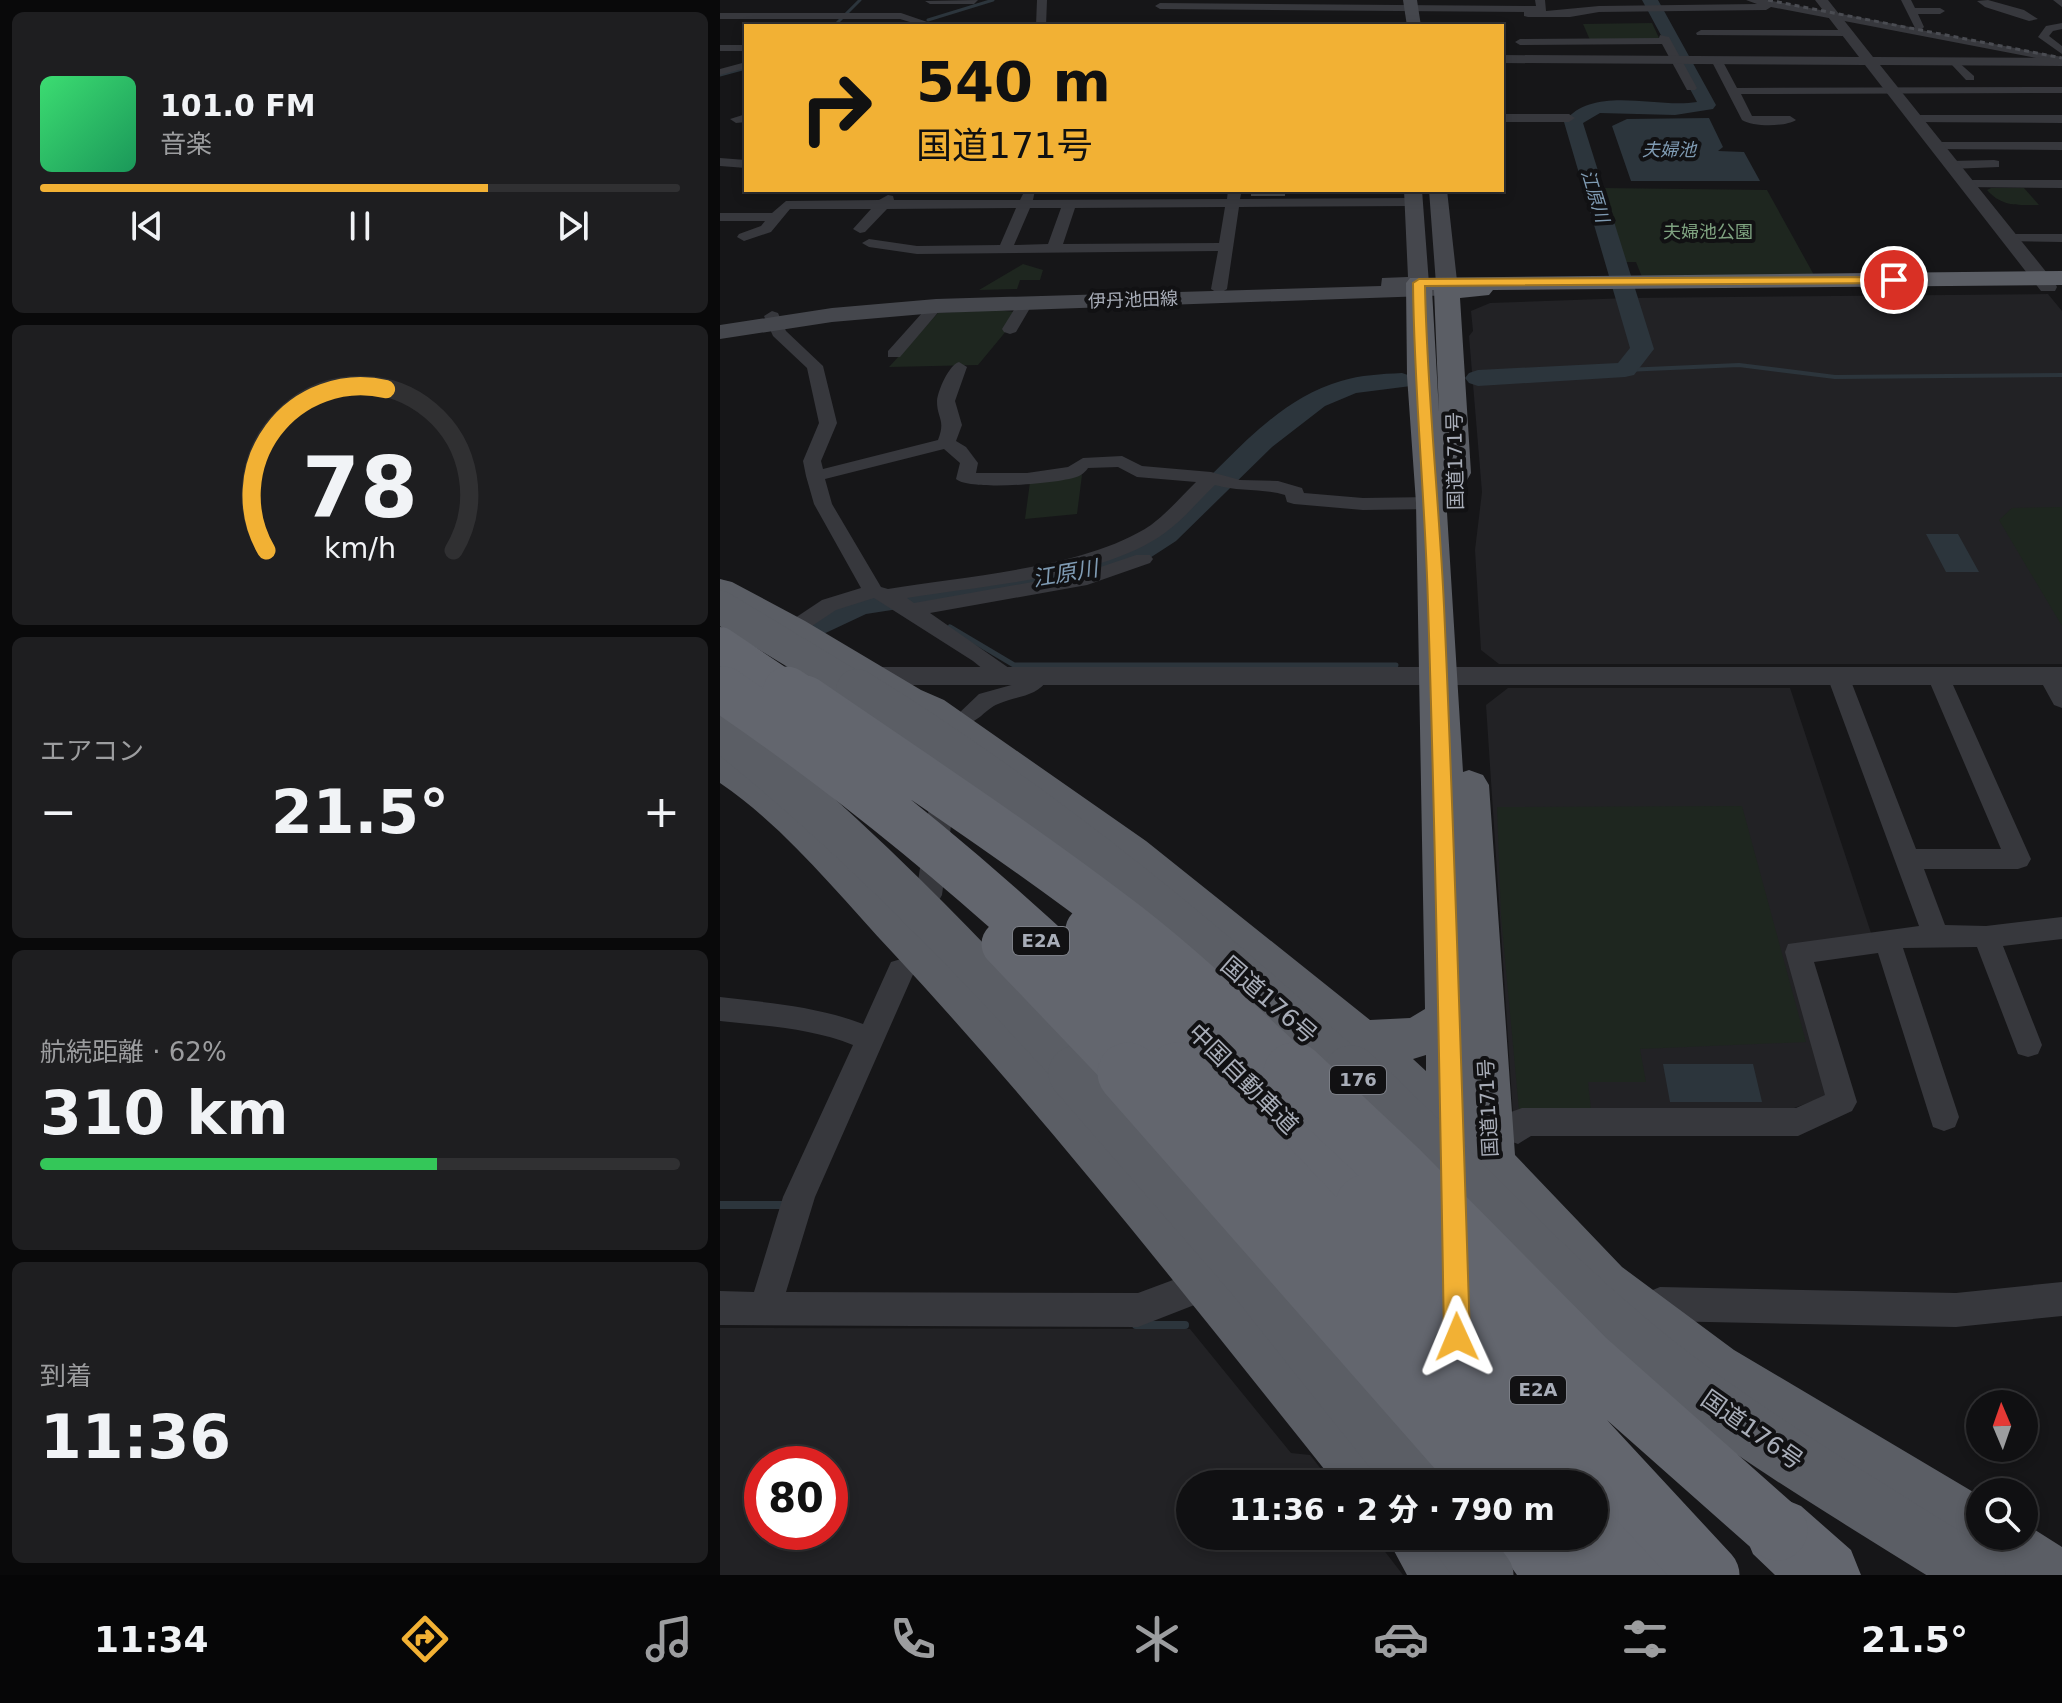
<!DOCTYPE html>
<html lang="ja">
<meta charset="utf-8">
<style>
body{margin:0;font-family:"DejaVu Sans","Noto Sans JP",sans-serif;background:#1e1e20;color:#f1f3f6;height:100vh;display:flex;flex-direction:column;font-size:30px;white-space:nowrap}
*{box-sizing:border-box;margin:0}
p{font-size:26px;color:#9c9d9f}
.icon{flex:none;width:44px;height:44px;fill:none;stroke:currentColor;stroke-width:2;stroke-linecap:round;stroke-linejoin:round}
.map{position:relative;flex:1;overflow:hidden}
.drawer{display:flex;flex-direction:column;gap:12px;padding:12px;background:#09090a;width:720px}
.drawer>*{flex:none}
.banner{position:absolute;left:24px;top:24px;width:760px;height:168px;border-radius:0px;box-shadow:0 4px 12px #0003,0 0 0 2px #303032;background:#f2b134;color:#111;overflow:hidden}
.needle{width:52px;rotate:358deg}
.tools{position:absolute;left:1246px;top:1390px;display:grid;gap:16px}
.tools a{display:grid;place-items:center;width:72px;height:72px;border-radius:50%;background:#101012;box-shadow:0 4px 12px #0003,0 0 0 2px #303032;font-size:40px}
.speed{position:absolute;left:24px;top:1446px;display:flex;gap:16px;font-size:40px;font-weight:700;text-align:center}
.speed>*{display:grid;place-content:center;width:104px;height:104px;border-radius:50%;background:#101012;box-shadow:0 4px 12px #0003,0 0 0 2px #303032;line-height:1}
.speed .limit{border:12px solid #d22;background:#fff;color:#111}
.pin{position:absolute;display:grid;place-items:center;width:68px;height:68px;color:#fff;margin:-34px;border:4px solid #fff;border-radius:50%;box-shadow:0 2px 8px #0007}
.me{position:absolute;width:88px;margin:-44px;rotate:359deg;stroke-linejoin:round;filter:drop-shadow(0 0 6px #0008)}
.turn{display:flex;align-items:center;gap:28px;height:168px;padding:0 40px;font-size:36px}
.turn .icon{width:104px;height:104px;stroke-width:2.5}
.turn b{display:block;font-size:56px;line-height:68px}
.big{font-size:60px;font-weight:800;line-height:1.1}
.drawer .tile{flex:1;display:flex;flex-direction:column;justify-content:center;gap:12px;min-width:0;padding:0 28px;border-radius:12px;background:#1e1e20}
.drawer .dial{align-items:center;gap:0}
.dial svg{height:208px;overflow:visible;fill:none;stroke:#303032;stroke-width:7;stroke-linecap:round;text-anchor:middle}
.dial text{fill:#f1f3f6;stroke:none}
.song{display:flex;align-items:center;gap:24px}
.cover{width:96px;height:96px;border-radius:12px;background:linear-gradient(135deg,hsl(140 70% 55%),hsl(150 70% 35%))}
.played{height:8px;border-radius:4px;background:linear-gradient(90deg,#f2b134 70%,#303032 70%)}
.keys{display:flex;justify-content:space-around;direction:ltr}
.heat{display:flex;justify-content:space-between;align-items:center;font-size:44px;direction:ltr}
.charge{height:12px;border-radius:6px;background:linear-gradient(90deg,#34c759 62%,#303032 0)}
.trip{position:absolute;left:456px;top:1470px;width:432px;height:80px;border-radius:40px;background:#101012;box-shadow:0 4px 12px #0003,0 0 0 2px #303032;font-weight:800;line-height:80px;text-align:center}
.tabs{display:flex;height:128px;justify-content:space-around;align-items:center;background:#060607;color:#9c9d9f}
.tabs .icon{width:56px;height:56px}
.tabs .current{color:#f2b134}
.tabs b{font-size:36px;color:#f1f3f6}
main{display:flex;flex:1;min-height:0}
.map>svg:first-child{display:block}
.built{fill:#222225;fill-rule:evenodd}
.green{fill:#1e261f}
.water{fill:#2c353c}
.lines{fill:none;stroke-linecap:round;stroke-linejoin:round}
.stream-far3{stroke:#2c353c;stroke-width:3}
.stream-far2{stroke:#2c353c;stroke-width:4}
.stream-far1{stroke:#2c353c;stroke-width:5}
.stream{stroke:#2c353c;stroke-width:8}
.river{fill:#2c353c;fill-rule:evenodd}
.minor{fill:#37383d;fill-rule:evenodd}
.tertiary{fill:#37383d;fill-rule:evenodd}
.secondary{fill:#45474d;fill-rule:evenodd}
.trunk{fill:#5b5e65;fill-rule:evenodd}
.motorway{fill:#63666e;fill-rule:evenodd}
.rail{stroke:#4a4c52;stroke-width:3;stroke-dasharray:5 4;stroke-linecap:butt}
.trunk-bridge-far2{stroke:#5b5e65;stroke-width:33}
.trunk-bridge-far1{stroke:#5b5e65;stroke-width:42}
.trunk-bridge{stroke:#5b5e65;stroke-width:55}
.motorway-bridge-far2{stroke:#63666e;stroke-width:36}
.motorway-bridge-far1{stroke:#63666e;stroke-width:47}
.motorway-bridge{stroke:#63666e;stroke-width:61}
.wall{fill:#47494d}
.route{fill:#f2b134;stroke:#9d7322;stroke-width:2}
.labels{text-anchor:middle;stroke-width:8;stroke-linejoin:round;paint-order:stroke}
.far-water-label{font-size:18px;font-style:italic;fill:#7f9bb3;stroke:#111113}
.far-park-label{font-size:18px;fill:#7fa381;stroke:#111113}
.far-street-label{font-size:18px;fill:#a8adb8;stroke:#111113}
.shield{fill:#111113;stroke:#7b7e86;stroke-width:2}
.shield-label{font-size:18px;font-weight:bold;fill:#a8adb8}
.street-label{font-size:20px;fill:#a8adb8;stroke:#111113}
.water-label{font-size:22px;font-style:italic;fill:#7f9bb3;stroke:#111113}
.near-street-label{font-size:24px;fill:#a8adb8;stroke:#111113}
</style>
<main>
<section class="drawer">
<div class="tile">
<div class="song"><i class="cover"></i><div><b>101.0 FM</b><p>音楽</p></div></div>
<div class="played"></div>
<div class="keys"><svg class="icon" aria-label="previous" viewBox="0 0 24 24"><path d="M18 5L8 12l10 7zM5 5v14"/></svg><svg class="icon" aria-label="pause" viewBox="0 0 24 24"><path d="M8 5v14M16 5v14"/></svg><svg class="icon" aria-label="next" viewBox="0 0 24 24"><path d="M6 5l10 7-10 7zM19 5v14"/></svg></div>
</div>
<div class="tile dial"><svg viewBox="0 0 100 80">
<path d="M14 69A42 42 0 1 1 86 69"/>
<path d="M14 69A42 42 0 0 1 60 7" stroke="#f2b134"/>
<text x="50" y="56" font-size="32" font-weight="700">78</text>
<text x="50" y="72" font-size="11">km/h</text>
</svg></div>
<div class="tile"><p>エアコン</p>
<div class="heat"><a>−</a><b class="big">21.5°</b><a>+</a></div>
</div>
<div class="tile"><p>航続距離 · 62%</p><b class="big">310 km</b><div class="charge"></div></div>
<div class="tile"><p>到着</p><b class="big">11:36</b></div>
</section>
<div class="map">
<svg width="1342" height="1575" viewBox="0 0 1342 1575">
<rect width="100%" height="100%" fill="#161618"/>
<path class="built" d="M 1328,294 L 1342,311 L 1342,664 L 779,664 L 761,650 L 755,550 L 762,492 L 749,336 L 753,331 L 751,311 L 770,303 L 910,298 Z
M 788,688 L 1070,688 L 1152,936 L 1069,946 L 1109,1095 L 1066,1111 L 793,1114 L 766,705 Z
M 0,1328 L 470,1329 L 571,1453 L 590,1455 L 613,1484 L 470,1484 L 470,1536 L 653,1536 L 683,1575 L 0,1575 ZM 110,1464 L 110,1532 L 42,1532 L 42,1464 Z"/>
<path class="green" d="M 932,23 L 940,40 L 870,40 L 863,24 Z
M 881,188 L 1047,190 L 1094,275 L 922,277 L 916,262 L 906,262 L 892,221 L 896,221 Z
M 1271,188 L 1304,188 L 1319,205 C 1297,205 1282,207 1267,190 Z
M 303,264 L 323,270 L 320,280 L 300,280 L 297,289 L 259,290 Z
M 277,310 L 295,312 L 287,330 L 258,365 L 169,367 L 218,313 Z
M 362,475 L 357,514 L 305,519 L 310,482 Z
M 1342,507 L 1342,626 L 1279,520 L 1292,508 Z
M 1022,806 L 1086,1042 L 920,1049 L 926,1082 L 868,1082 L 871,1109 L 799,1110 L 781,916 L 777,807 Z"/>
<path class="water" d="M 989,118 L 1003,147 L 998,151 L 1024,152 L 1040,181 L 911,181 L 892,126 L 907,119 Z
M 1206,534 L 1238,534 L 1259,572 L 1226,572 Z
M 943,1064 L 1033,1064 L 1042,1102 L 950,1102 Z"/>
<g class="lines">
<path class="stream-far3" d="M 208,20 L 273,0
M 114,26 L 140,0
M 184,26 L 200,22
M 0,75 L 26,68"/>
<path class="stream-far2" d="M 905,370 L 1019,365 L 1115,377 L 1342,375"/>
<path class="stream-far1" d="M 230,627 L 294,665 L 676,665"/>
<path class="stream" d="M 0,1205 L 68,1205
M 416,1325 L 465,1325"/>
<path class="river" d="M 922,0 L 938,0 L 996,105 L 993,109 L 955,115 L 880,113 L 863,123 L 934,349 L 914,375 L 905,377 L 758,386 L 749,383 L 745,378 L 749,373 L 758,370 L 898,363 L 910,348 L 844,122 C 874,84 936,109 977,102 Z
M 682,373 L 691,376 L 695,381 L 691,386 L 636,393 L 605,406 L 552,447 L 456,541 L 419,565 L 373,579 L 146,614 L 97,637 L 86,634 L 81,627 L 104,607 L 141,595 L 369,561 C 474,529 519,411 621,381 C 641,375 661,374 682,373 Z"/>
<path class="minor" d="M 258,0 L 254,4 L 210,4 L 205,1 Z
M 317,0 L 327,0 L 326,26 L 316,26 Z
M 815,0 L 825,0 L 826,11 L 879,6 L 1037,4 L 1026,0 L 1047,0 L 1195,28 L 1181,0 L 1191,0 L 1195,8 L 1220,8 L 1225,11 L 1220,14 L 1198,14 L 1204,27 L 1201,30 L 1342,57 L 1342,63 L 1051,7 L 1046,10 L 879,12 L 850,17 L 808,17 L 804,16 L 804,12 L 440,9 L 435,6 L 440,3 L 816,6 Z
M 1268,0 L 1304,10 L 1318,19 L 1309,21 L 1265,7 L 1257,1 Z
M 1333,0 L 1342,0 L 1342,7 Z
M 0,13 L 181,13 L 219,26 L 203,26 L 180,19 L 0,19 Z
M 1342,23 L 1342,29 L 1333,31 L 1329,36 L 1342,46 L 1342,54 L 1318,37 L 1326,26 Z
M 981,30 L 1126,30 L 1131,33 L 1126,36 L 977,35 L 976,33 Z
M 940,35 L 949,37 L 977,88 L 975,90 L 967,90 L 942,44 L 800,45 L 795,42 L 800,39 L 939,38 Z
M 0,45 L 26,45 L 26,51 L 0,51 Z
M 993,58 L 1001,58 L 1017,88 L 1342,87 L 1342,93 L 1021,94 L 1032,116 L 1070,116 L 1076,120 C 1065,127 1033,127 1022,120 L 991,60 Z
M 1236,60 L 1254,76 L 1254,80 L 1246,80 L 1232,65 L 1230,63 Z
M 26,62 L 26,68 L 0,75 L 0,69 Z
M 26,114 L 26,122 L 16,123 L 10,119 Z
M 782,114 L 849,114 L 855,118 L 849,122 L 782,122 Z
M 1195,115 L 1342,115 L 1342,123 L 1191,122 L 1189,119 Z
M 1216,142 L 1342,142 L 1342,150 L 1212,149 L 1210,146 Z
M 0,158 L 26,160 L 26,168 L 0,166 Z
M 1274,160 L 1279,161 L 1279,167 L 1231,169 L 1225,165 L 1231,161 Z
M 1247,180 L 1342,180 L 1342,188 L 1242,187 L 1240,184 Z
M 305,190 L 315,190 L 313,200 L 507,199 L 508,190 L 522,190 L 520,199 L 693,198 L 700,202 L 693,206 L 519,207 L 507,289 L 499,294 L 491,289 L 498,251 L 197,254 L 149,247 L 142,243 L 149,239 L 197,246 L 280,245 L 296,208 L 167,209 L 145,232 L 140,233 L 133,229 L 151,209 L 70,209 L 51,232 L 24,241 L 17,237 L 19,234 L 41,226 L 45,221 L 0,221 L 0,213 L 52,213 L 66,201 L 159,200 L 168,195 L 173,196 L 174,200 L 300,200 ZM 505,207 L 499,243 L 343,244 L 355,208 ZM 310,208 L 341,208 L 328,244 L 294,245 Z
M 1289,234 L 1342,234 L 1342,242 L 1284,241 L 1284,235 Z
M 305,298 L 313,303 L 296,332 L 290,334 L 284,332 L 282,329 L 300,300 Z
M 216,301 L 221,303 L 221,309 L 180,357 L 168,357 L 168,351 L 211,303 Z
M 52,311 L 58,313 L 66,331 L 103,366 L 117,423 L 101,461 L 103,469 L 218,440 C 226,419 217,419 217,401 C 218,390 229,365 239,362 L 247,367 L 235,401 L 242,425 L 236,441 L 246,447 L 258,463 L 256,473 L 307,473 L 348,467 L 363,458 L 402,456 L 422,466 L 491,472 L 520,480 L 558,481 L 582,488 L 584,493 L 643,498 L 712,497 L 721,503 L 712,509 L 643,510 L 574,504 L 567,502 L 565,495 C 542,488 518,492 495,485 C 479,500 464,519 446,532 C 385,578 263,585 187,598 L 194,603 L 363,573 L 416,555 L 430,555 L 433,559 L 430,563 L 367,585 L 210,613 L 296,673 L 299,678 L 296,683 L 280,683 L 253,661 L 154,598 L 116,610 L 80,634 L 66,634 L 62,629 L 66,624 L 102,600 L 141,588 L 94,504 L 86,476 L 83,461 L 99,423 L 87,368 L 53,336 L 44,316 ZM 224,449 L 240,463 L 236,479 C 248,491 341,484 359,476 C 362,475 366,471 368,468 L 398,467 L 417,477 L 476,482 C 462,496 447,513 431,525 C 367,568 246,576 168,589 L 161,587 L 112,504 L 105,479 Z
M 1118,669 L 1126,671 L 1129,676 L 1196,849 L 1281,849 L 1207,676 L 1210,671 L 1226,671 L 1229,676 L 1311,859 L 1307,866 L 1298,869 L 1204,869 L 1225,925 L 1266,926 L 1342,917 L 1342,939 L 1283,946 L 1322,1045 L 1318,1054 L 1308,1057 L 1298,1054 L 1257,947 L 1183,948 L 1239,1117 L 1235,1127 L 1224,1131 L 1213,1127 L 1158,953 L 1094,962 L 1137,1102 L 1132,1111 L 1078,1136 L 811,1136 L 798,1144 L 787,1140 L 783,1130 L 791,1112 L 802,1108 L 1076,1108 L 1105,1095 L 1065,952 L 1068,944 L 1199,926 L 1107,676 L 1110,671 Z
M 1329,669 L 1337,671 L 1342,680 L 1342,708 L 1334,705 L 1318,676 L 1321,671 Z
M 318,671 L 326,673 L 329,678 C 316,698 298,695 278,704 C 263,710 257,727 239,722 L 236,716 L 259,694 L 295,684 Z
M 224,778 L 232,781 L 236,787 L 222,895 L 218,902 L 209,905 L 200,902 L 196,895 L 212,787 L 216,781 Z
M 181,959 L 191,962 L 195,970 L 95,1197 L 66,1292 L 418,1293 L 488,1267 L 500,1271 L 504,1283 L 500,1295 L 418,1327 L 0,1325 L 0,1291 L 34,1292 L 63,1197 L 133,1045 C 90,1028 45,1026 0,1021 L 0,997 C 49,1003 96,1006 143,1024 L 171,962 Z
M 1342,1282 L 1342,1316 L 1236,1327 L 940,1321 L 928,1316 L 923,1304 L 928,1292 L 940,1287 L 1236,1293 Z"/>
<path class="tertiary" d="M 1095,0 L 1108,0 L 1153,57 L 1342,58 L 1342,66 L 1160,65 L 1335,283 L 1337,287 L 1335,291 L 1321,291 L 1145,65 L 782,63 L 782,55 L 1139,57 Z
M 140,667 L 1342,667 L 1342,685 L 140,685 L 130,683 L 126,676 L 130,669 Z"/>
<path class="secondary" d="M 683,0 L 697,0 L 701,26 L 687,26 Z
M 684,190 L 702,190 L 709,284 L 716,284 L 709,190 L 727,190 L 738,290 L 735,295 L 216,313 L 112,322 L 0,339 L 0,325 L 112,308 L 216,299 L 661,286 L 662,278 L 688,277 Z"/>
<path class="trunk" d="M 1342,271 L 1342,285 L 773,290 L 769,295 L 740,298 L 751,473 L 747,480 L 736,482 L 725,480 L 743,772 L 749,770 L 763,775 L 769,785 L 795,1155 L 902,1267 L 1014,1350 L 1260,1496 L 1260,1536 L 1304,1536 L 1304,1523 L 1342,1547 L 1342,1575 L 1272,1575 L 974,1390 L 864,1305 L 798,1233 L 793,1246 L 774,1254 L 755,1246 L 747,1228 L 747,1206 L 733,1212 L 715,1204 L 707,1187 L 707,1136 L 624,1056 L 396,863 L 198,718 L 175,708 L 61,637 L 0,604 L 0,579 L 12,582 L 85,621 L 201,690 L 224,700 L 426,841 L 650,1020 L 690,1018 L 705,1009 L 696,503 L 687,376 L 686,283 L 690,278 ZM 712,290 L 714,290 L 719,412 ZM 706,1055 L 706,1071 L 693,1059 Z
M 0,749 C 58,766 127,849 170,892 C 349,1074 511,1268 676,1463 L 685,1484 L 616,1484 C 472,1304 330,1122 173,953 C 118,894 66,828 0,783 Z
M 666,1536 L 735,1536 L 746,1553 L 756,1575 L 687,1575 Z"/>
<path class="motorway" d="M 476,1010 L 494,1016 L 666,1186 L 675,1205 L 666,1224 L 646,1233 L 626,1224 L 458,1048 L 450,1032 L 458,1016 Z
M 874,1492 L 898,1502 L 944,1550 L 954,1575 L 797,1575 L 786,1560 L 776,1536 L 874,1536 Z
M 1057,1496 L 1081,1506 L 1131,1550 L 1141,1575 L 1055,1575 L 1033,1554 L 1023,1530 L 1033,1506 Z"/>
<path class="rail" d="M 1048,0 L 1342,58"/>
<path class="trunk-bridge-far2" d="M 0,607 L 141,692"/>
<path class="trunk-bridge-far1" d="M 137,690 C 315,800 480,933 633,1075
M 0,729 C 131,833 246,952 358,1075"/>
<path class="trunk-bridge" d="M 356,1073 L 532,1275 L 698,1484
M 631,1073 C 730,1165 820,1268 925,1353 C 1029,1437 1146,1504 1258,1575
M 737,1536 L 766,1575"/>
<path class="motorway-bridge-far2" d="M 0,645 L 70,692
M 0,687 L 7,692"/>
<path class="motorway-bridge-far1" d="M 4,690 C 170,803 318,932 459,1075
M 67,690 L 108,717
M 85,699 C 193,773 304,846 408,926 C 467,972 521,1024 576,1075
M 369,930 L 476,1032
M 285,944 L 410,1075"/>
<path class="motorway-bridge" d="M 408,1073 L 769,1484
M 457,1073 L 599,1223 L 836,1484
M 574,1073 L 678,1171 L 864,1359 L 1057,1530
M 646,1205 L 989,1575"/>
</g>
<path class="wall" d="M 531,190 L 565,190 L 565,196 L 531,196 Z"/>
<path class="route" d="M 1174,277 L 1178,278 L 1178,283 L 705,286 C 707,393 719,499 724,606 C 735,849 742,1093 750,1337 L 746,1346 L 737,1349 L 728,1346 L 724,1337 C 720,1092 716,848 708,604 C 705,496 694,390 693,283 L 699,279 Z"/>
<g class="labels">
<g class="far-water-label">
<text x="949" y="156">夫婦池</text>
<text transform="translate(875 196) rotate(73)" y="6">江原川</text>
</g>
<g class="far-park-label">
<text x="988" y="238">夫婦池公園</text>
</g>
<g class="far-street-label">
<text transform="translate(413 300) rotate(-2)" y="6">伊丹池田線</text>
</g>
<g class="shield">
<rect x="293" y="927" width="56" height="28" rx="6"/>
<rect x="610" y="1066" width="56" height="28" rx="6"/>
<rect x="790" y="1376" width="56" height="28" rx="6"/>
</g>
<g class="shield-label">
<text x="321" y="947">E2A</text>
<text x="638" y="1086">176</text>
<text x="818" y="1396">E2A</text>
</g>
<g class="street-label">
<text transform="translate(735 461) rotate(-91)" y="7">国道171号</text>
<text transform="translate(768 1108) rotate(-93)" y="7">国道171号</text>
</g>
<g class="water-label">
<text transform="translate(345 573) rotate(-10)" y="8">江原川</text>
</g>
<g class="near-street-label">
<text transform="translate(549 1000) rotate(41)" y="8">国道176号</text>
<text transform="translate(523 1079) rotate(45)" y="8">中国自動車道</text>
<text transform="translate(1032 1430) rotate(35)" y="8">国道176号</text>
</g>
</g>
</svg>
<div class="tools">
<a><svg class="needle" viewBox="-14 -14 28 28"><path d="M0-13l5 13h-10z" fill="#e53935"/><path d="M0 13l5-13h-10z" fill="#9c9d9f"/></svg></a>
<a><svg class="icon" aria-label="search" viewBox="0 0 24 24"><circle cx="10" cy="10" r="6"/><path d="M15 15l6 6"/></svg></a>
</div>
<div class="speed"><div class="limit">80</div></div>
<div class="pin" style="left:1174px;top:280px;background:#d93025"><svg class="icon" aria-label="arrive" viewBox="0 0 24 24"><path d="M6 21V4h12l-3 4 3 4H6"/></svg></div>
<svg class="me" style="left:737px;top:1337px" viewBox="-20 -20 40 40"><path d="M0-17L14 15 0 8-14 15z" fill="#f2b134" stroke="#fff" stroke-width="4"/></svg>
<div class="trip">11:36 · 2 分 · 790 m</div>
<div class="banner">
<div class="turn"><svg class="icon" aria-label="right" viewBox="0 0 24 24"><path d="M7 20v-9h11M14 6l5 5-5 5"/></svg><div><b>540 m</b>国道171号</div></div>
</div>
</div>
</main>
<nav class="tabs">
<b>11:34</b>
<svg class="icon current" aria-label="directions" viewBox="0 0 24 24"><path d="M12 3l9 9-9 9-9-9zM9 14v-3h6M13 9l2 2-2 2"/></svg>
<svg class="icon" aria-label="music" viewBox="0 0 24 24"><path d="M9 18V5l10-2v13"/><circle cx="6" cy="18" r="3"/><circle cx="16" cy="16" r="3"/></svg>
<svg class="icon" aria-label="phone" viewBox="0 0 24 24"><path d="M5 4h4l2 5-3 2q2 4 5 5l2-3 5 2v4C11 20 4 13 5 4z"/></svg>
<svg class="icon" aria-label="climate" viewBox="0 0 24 24"><path d="M12 3v18M4 7l16 10M4 17L20 7"/></svg>
<svg class="icon" aria-label="car" viewBox="0 0 24 24"><path d="M5 17H2v-5l4-1 3-4h7l3 4 3 1v5h-3M9 17h6M6 11h13"/><circle cx="7" cy="17" r="2"/><circle cx="17" cy="17" r="2"/></svg>
<svg class="icon" aria-label="filters" viewBox="0 0 24 24"><path d="M4 7h16M4 17h16"/><circle cx="9" cy="7" r="2"/><circle cx="15" cy="17" r="2"/></svg>
<b>21.5°</b>
</nav>
